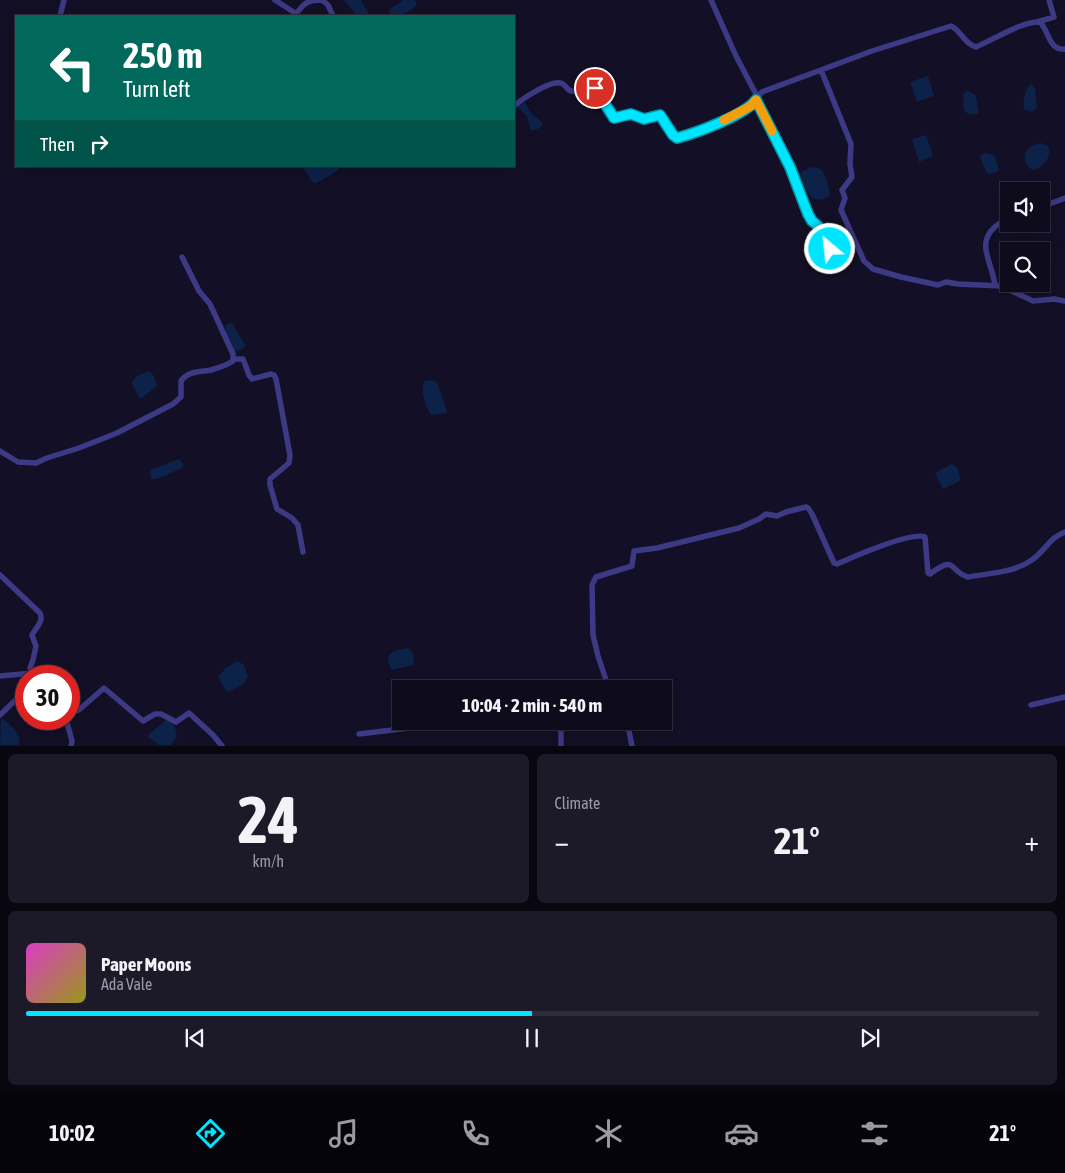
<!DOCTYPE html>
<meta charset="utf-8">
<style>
body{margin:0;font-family:"Asap Condensed",sans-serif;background:#1c1929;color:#f1f3f6;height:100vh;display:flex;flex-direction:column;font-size:19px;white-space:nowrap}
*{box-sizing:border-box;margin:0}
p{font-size:16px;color:#9b9ba3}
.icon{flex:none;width:28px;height:28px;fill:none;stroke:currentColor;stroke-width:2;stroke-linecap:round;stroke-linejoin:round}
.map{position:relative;height:746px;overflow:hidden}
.side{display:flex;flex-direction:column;gap:8px;padding:8px;background:#08060f;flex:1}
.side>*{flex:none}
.top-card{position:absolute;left:15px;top:15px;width:500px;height:152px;border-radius:0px;box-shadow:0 5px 20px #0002,0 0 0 1px #2e2b3b;background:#00695c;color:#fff;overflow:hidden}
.fabs{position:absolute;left:1000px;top:182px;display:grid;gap:10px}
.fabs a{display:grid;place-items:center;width:50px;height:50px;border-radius:0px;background:#0e0b1c;box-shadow:0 5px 20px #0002,0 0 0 1px #2e2b3b;font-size:25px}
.speed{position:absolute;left:15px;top:665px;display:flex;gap:10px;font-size:25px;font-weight:700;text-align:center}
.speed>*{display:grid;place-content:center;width:65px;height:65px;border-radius:50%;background:#0e0b1c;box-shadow:0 5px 20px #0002,0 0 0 1px #2e2b3b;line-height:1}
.speed .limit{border:8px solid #d22;background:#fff;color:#111}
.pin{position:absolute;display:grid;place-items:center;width:42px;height:42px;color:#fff;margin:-21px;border:2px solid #fff;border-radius:50%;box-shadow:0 1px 5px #0007}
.me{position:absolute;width:55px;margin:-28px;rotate:332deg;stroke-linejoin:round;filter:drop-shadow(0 0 4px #0008)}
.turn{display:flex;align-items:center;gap:18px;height:105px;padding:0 25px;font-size:22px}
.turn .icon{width:65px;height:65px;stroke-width:2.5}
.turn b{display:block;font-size:35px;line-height:42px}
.then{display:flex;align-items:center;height:48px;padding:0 25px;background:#0003;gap:10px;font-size:19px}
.big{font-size:38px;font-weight:700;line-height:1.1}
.side .card{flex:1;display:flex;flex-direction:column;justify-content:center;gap:8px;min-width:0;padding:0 18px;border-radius:8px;background:#1c1929}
.side .dial{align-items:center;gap:0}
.dial b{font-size:65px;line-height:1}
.song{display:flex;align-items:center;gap:15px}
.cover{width:60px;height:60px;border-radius:8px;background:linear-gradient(135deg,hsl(310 70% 55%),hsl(60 70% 35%))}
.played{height:5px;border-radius:2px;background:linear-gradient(90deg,#00e5ff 50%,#2e2b3b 50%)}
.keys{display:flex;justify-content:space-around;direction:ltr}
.heat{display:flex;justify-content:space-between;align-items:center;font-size:28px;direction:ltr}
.side .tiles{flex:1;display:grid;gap:8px;grid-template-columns:1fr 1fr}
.card:last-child{grid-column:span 2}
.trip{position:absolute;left:392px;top:680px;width:280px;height:50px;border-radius:0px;background:#0e0b1c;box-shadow:0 5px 20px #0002,0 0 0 1px #2e2b3b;font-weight:700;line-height:50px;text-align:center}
.dock{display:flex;height:80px;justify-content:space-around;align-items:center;background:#06040b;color:#9b9ba3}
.dock .icon{width:35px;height:35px}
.dock .on{color:#00e5ff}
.dock b{font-size:22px;color:#f1f3f6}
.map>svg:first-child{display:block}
.water{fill:#0c2248}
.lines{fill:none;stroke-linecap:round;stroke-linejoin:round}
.minor{stroke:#3d3a85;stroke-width:5.5}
.route-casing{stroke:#0095a6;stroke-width:12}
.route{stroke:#00e5ff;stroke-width:9}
.slow{stroke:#f59e0b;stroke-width:9}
</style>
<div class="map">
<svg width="1065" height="746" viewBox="0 0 1065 746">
<rect width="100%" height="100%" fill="#130f26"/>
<path class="water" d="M 344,0 L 361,0 L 370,16 L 357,16 Z
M 403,0 L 415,0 L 417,5 C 409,12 401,16 390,16 L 389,10 Z
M 928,76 L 934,96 L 917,102 L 910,82 Z
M 1032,84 L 1035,89 L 1037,108 L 1031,112 L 1024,109 C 1022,100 1025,93 1029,85 Z
M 967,91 L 971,92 L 976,96 L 979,114 L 968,114 L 964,110 L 963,95 Z
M 524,102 L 532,114 L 542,122 L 542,126 L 534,131 L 530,129 L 527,116 L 517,107 Z
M 926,135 L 933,156 L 919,162 L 912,139 Z
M 1041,143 L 1048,146 C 1052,157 1044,168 1032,170 C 1018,158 1025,146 1041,143 Z
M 986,153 L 995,156 L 999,171 L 989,174 L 986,172 L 980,157 L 982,154 Z
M 302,166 L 338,166 L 339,169 L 336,172 L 314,184 Z
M 812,167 L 821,169 L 827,180 L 830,195 C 811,209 806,189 800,175 L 803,171 Z
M 232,323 L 245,345 L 244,348 L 235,352 C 230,345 223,333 226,325 Z
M 149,371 L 154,376 L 157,386 L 142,398 L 139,398 L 132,383 C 134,376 142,374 149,371 Z
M 434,380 L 438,385 L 447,411 L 446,413 L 431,415 C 426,407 419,390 425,381 Z
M 179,459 L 184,465 L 182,468 L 157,479 L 151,479 L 150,470 Z
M 952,464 L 958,469 L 960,479 L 958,482 L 943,489 L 935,473 Z
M 408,648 C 413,650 415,660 413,665 L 392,670 L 389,664 L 388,656 L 394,651 Z
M 238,661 L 244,665 L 248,677 L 243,684 L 229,692 L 226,691 L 218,677 L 226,668 Z
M 1,718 C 9,723 18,731 20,741 L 18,745 L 0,745 Z
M 166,720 C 174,722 176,729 177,737 L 171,745 L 159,745 L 148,737 L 149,734 Z"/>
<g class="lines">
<path class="minor" d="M 275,0 L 295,13 C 301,11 300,7 305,4 C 310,0 316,0 322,0 L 328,5 L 333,16
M 711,0 L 736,56 L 758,98
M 60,16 L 64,0
M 1037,22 L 1054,17 L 1049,0
M 821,70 L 851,144 L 850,164 L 852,177 L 842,190 L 845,198 L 841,210 L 864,261 L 873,269 L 901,277 L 938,285 L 946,282 L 958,284 L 1001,286 L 1033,301 L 1054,299 L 1065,301
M 757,100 L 790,167 L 808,214 C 811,220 816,222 819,228 C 824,235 825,245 833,250 L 855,242
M 514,106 C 522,99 549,81 560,83 C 564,83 566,88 569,90 C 576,94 585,89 593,87 L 598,92 L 614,118 L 631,114 L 644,119 L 661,115 L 673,135 L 677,138 C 696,133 739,117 753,105 C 757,101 758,96 762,92 L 872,51 L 951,26 C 961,30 964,44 976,47 C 993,40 1022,21 1040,22 C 1049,31 1049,51 1065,49
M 1041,207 L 1065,198
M 995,285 C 991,257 970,237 1009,218
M 233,359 L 243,359 L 249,375 L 252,379 L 271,374 L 274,375 L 276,379 L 290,455 L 289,463 L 270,479 L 270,485 L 277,509 L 292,518 L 298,525 L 303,552
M 0,451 L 18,462 L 36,463 L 47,458 L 79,448 L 117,433 L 173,404 L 181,397 L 181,381 C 188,371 200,372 211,370 C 218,368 227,365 233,361 L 233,354 L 210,304 L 199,291 L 182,257
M 0,575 L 40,613 C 44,622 36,627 32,635 L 36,646 L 33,660 L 30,668 L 33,673
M 0,676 L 33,673 L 35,676
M 607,683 L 612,683 L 614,689
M 604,689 L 607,683 L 598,656 L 593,635 L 592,585 L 596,577 L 632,566 L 634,551 L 657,548 L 739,528 L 759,519 L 766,514 L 777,516 L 786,512 L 806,507 L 808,508 L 812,514 L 834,563 L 837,564 C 853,557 911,531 925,537 L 928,573 L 930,574 C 957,554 948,571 968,577 C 990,573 1013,573 1032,560 C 1045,551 1050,537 1065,532
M 1031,705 L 1065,697
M 69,711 L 76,711 L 80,709 L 104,688 L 143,721 L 155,714 L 161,714 L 176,722 L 189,713 L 213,735 L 222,746
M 0,715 L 26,690
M 66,719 L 72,741 L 71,746
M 561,721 L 561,746
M 627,721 L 632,746
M 359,734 L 409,728 L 450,728 L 483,721"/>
</g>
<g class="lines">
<g class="route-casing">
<path id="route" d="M 595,88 L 614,118 L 631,114 L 644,119 L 660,115 L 673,135 L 677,138 C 696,133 745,115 756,100 L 790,167 L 808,214 L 812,221 L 818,226 L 830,249"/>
</g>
<use href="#route" class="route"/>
<path class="slow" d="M 724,120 L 751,106 L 756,100 L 772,131"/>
</g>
</svg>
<div class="fabs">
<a><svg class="icon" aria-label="sound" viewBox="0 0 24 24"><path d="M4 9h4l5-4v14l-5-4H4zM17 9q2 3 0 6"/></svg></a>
<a><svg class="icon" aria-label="search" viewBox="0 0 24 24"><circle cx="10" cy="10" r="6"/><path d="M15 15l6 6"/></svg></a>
</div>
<div class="speed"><div class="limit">30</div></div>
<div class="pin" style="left:595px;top:88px;background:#d93025"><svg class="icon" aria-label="arrive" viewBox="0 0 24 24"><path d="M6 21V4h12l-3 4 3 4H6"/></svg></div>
<svg class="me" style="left:830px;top:249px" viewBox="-20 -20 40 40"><circle r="17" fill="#00e5ff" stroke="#fff" stroke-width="3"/><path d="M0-11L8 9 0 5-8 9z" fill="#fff"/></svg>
<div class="trip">10:04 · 2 min · 540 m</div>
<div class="top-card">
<div class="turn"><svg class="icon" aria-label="left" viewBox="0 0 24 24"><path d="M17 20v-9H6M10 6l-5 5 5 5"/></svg><div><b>250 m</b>Turn left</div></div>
<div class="then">Then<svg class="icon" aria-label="right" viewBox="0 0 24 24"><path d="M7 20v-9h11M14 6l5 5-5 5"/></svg></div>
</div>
</div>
<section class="side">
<div class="tiles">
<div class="card dial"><b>24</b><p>km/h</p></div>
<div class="card"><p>Climate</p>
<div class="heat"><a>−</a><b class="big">21°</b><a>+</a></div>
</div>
<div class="card">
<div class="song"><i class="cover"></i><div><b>Paper Moons</b><p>Ada Vale</p></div></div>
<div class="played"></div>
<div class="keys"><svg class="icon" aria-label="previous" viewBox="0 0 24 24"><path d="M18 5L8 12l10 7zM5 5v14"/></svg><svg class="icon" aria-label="pause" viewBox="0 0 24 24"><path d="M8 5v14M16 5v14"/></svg><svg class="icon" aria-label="next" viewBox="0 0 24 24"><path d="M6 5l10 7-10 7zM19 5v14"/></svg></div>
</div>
</div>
</section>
<nav class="dock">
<b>10:02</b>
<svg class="icon on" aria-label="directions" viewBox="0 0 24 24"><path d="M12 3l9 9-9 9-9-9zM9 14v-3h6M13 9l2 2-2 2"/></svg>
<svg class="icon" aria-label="music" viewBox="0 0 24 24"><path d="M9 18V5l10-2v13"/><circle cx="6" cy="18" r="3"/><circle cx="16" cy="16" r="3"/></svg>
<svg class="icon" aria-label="phone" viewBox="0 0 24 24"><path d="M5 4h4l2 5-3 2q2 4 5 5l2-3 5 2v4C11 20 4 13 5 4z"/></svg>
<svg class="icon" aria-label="climate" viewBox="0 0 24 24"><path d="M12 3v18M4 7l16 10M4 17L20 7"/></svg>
<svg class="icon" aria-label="car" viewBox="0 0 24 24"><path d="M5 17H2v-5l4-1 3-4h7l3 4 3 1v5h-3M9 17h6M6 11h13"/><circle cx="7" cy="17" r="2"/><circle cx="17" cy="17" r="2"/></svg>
<svg class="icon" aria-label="filters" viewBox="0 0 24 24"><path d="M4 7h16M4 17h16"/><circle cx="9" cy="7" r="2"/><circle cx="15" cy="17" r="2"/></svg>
<b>21°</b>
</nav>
